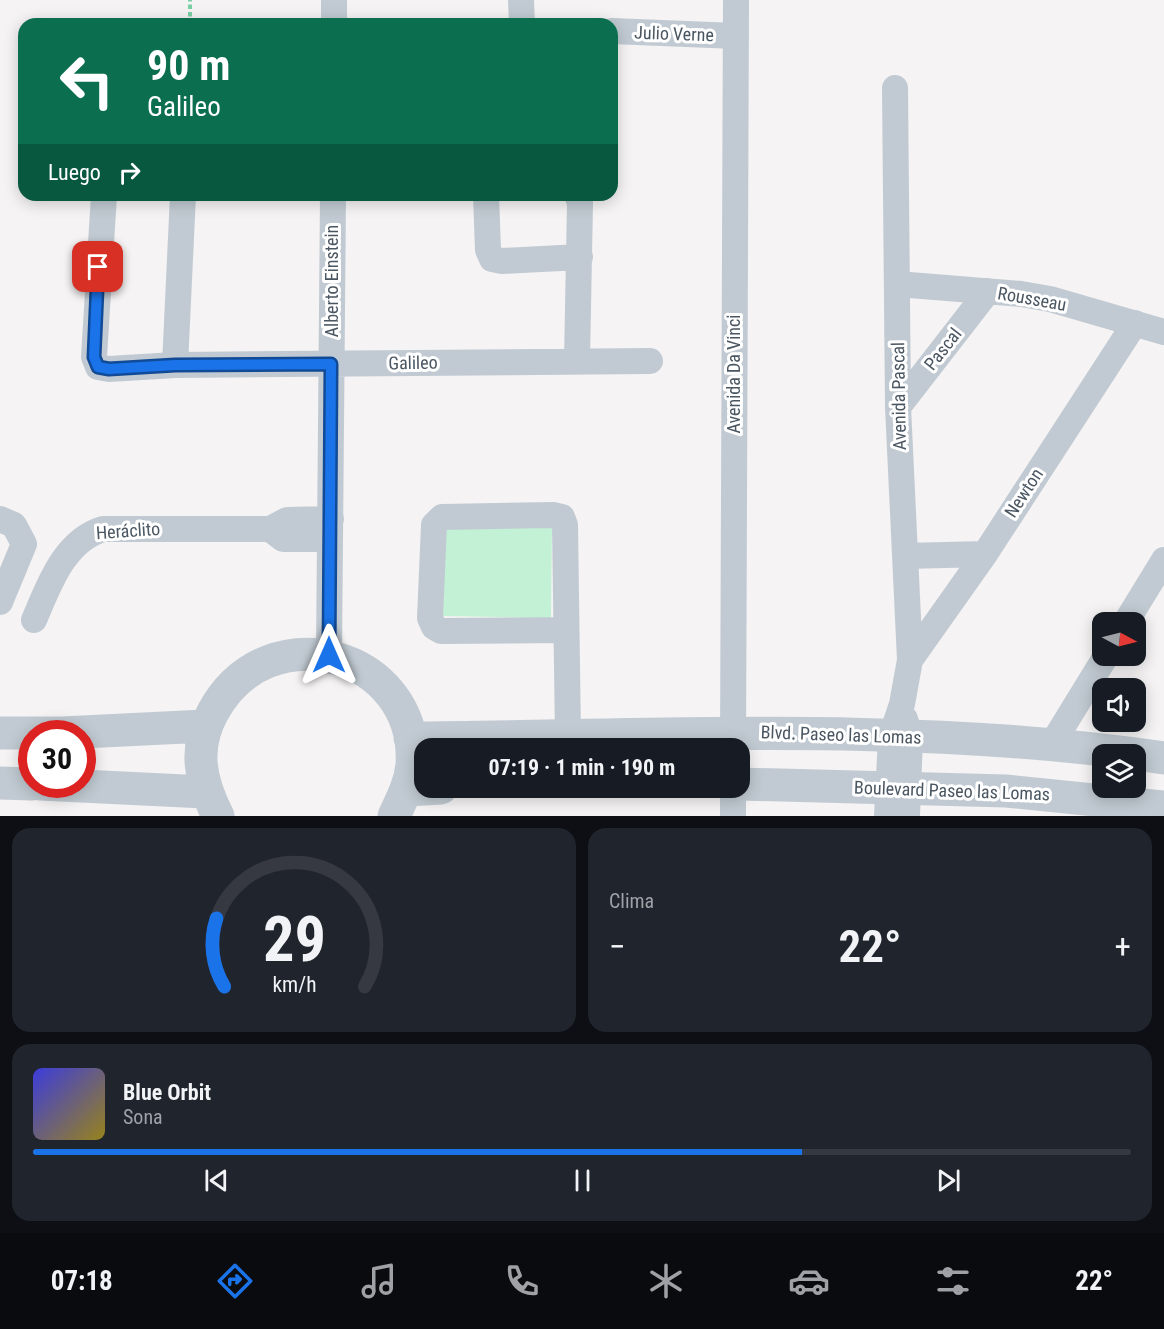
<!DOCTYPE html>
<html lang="es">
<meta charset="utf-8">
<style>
body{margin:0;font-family:"Roboto Condensed",sans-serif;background:#20242c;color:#f1f3f6;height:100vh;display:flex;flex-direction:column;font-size:22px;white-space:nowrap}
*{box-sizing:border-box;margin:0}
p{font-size:20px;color:#9ea1a6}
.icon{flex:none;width:33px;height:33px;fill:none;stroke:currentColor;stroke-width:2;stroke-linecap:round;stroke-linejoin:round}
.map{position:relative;height:816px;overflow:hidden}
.drawer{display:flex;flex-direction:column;gap:12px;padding:12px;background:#0d0f14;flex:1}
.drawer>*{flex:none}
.top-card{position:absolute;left:18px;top:18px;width:600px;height:183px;border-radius:18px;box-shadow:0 3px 15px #0003;background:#0b6e4f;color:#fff;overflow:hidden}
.needle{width:39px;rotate:97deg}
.fabs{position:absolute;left:1092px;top:612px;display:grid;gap:12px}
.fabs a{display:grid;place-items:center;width:54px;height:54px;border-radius:12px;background:#171b24;box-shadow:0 3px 15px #0003;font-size:30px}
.speed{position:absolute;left:18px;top:720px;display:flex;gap:12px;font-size:30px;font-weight:700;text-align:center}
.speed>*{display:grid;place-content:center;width:78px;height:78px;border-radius:50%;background:#171b24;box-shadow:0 3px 15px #0003;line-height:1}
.speed .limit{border:9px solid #d22;background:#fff;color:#111}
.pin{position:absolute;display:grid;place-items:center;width:51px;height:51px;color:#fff;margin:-26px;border-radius:12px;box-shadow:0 3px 9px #0006}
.me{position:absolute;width:66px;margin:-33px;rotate:0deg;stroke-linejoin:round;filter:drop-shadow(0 0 4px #0008)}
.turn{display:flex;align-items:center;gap:21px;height:126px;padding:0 30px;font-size:27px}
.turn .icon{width:78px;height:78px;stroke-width:2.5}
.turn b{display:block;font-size:42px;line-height:51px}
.then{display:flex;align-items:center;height:57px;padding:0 30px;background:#0003;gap:12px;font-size:22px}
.big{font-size:45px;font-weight:700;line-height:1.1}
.drawer .widget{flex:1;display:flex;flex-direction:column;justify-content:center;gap:9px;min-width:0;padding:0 21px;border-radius:18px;background:#20242c}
.drawer .dial{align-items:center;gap:0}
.dial svg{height:156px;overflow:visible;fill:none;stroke:#363941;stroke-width:7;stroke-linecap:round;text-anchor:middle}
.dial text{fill:#f1f3f6;stroke:none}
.song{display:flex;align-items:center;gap:18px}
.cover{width:72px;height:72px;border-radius:9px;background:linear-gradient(135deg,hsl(240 70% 55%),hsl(50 70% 35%))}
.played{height:6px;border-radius:3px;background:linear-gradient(90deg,#1a73e8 70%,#363941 70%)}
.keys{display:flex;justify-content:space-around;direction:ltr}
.heat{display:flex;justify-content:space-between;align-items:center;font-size:33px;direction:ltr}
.drawer .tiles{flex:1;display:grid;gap:12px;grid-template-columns:1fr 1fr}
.widget:last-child{grid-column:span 2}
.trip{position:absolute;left:414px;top:738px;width:336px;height:60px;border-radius:18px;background:#171b24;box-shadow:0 3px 15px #0003;font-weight:700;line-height:60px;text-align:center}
.dock{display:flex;height:96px;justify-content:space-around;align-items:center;background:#090b0e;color:#9ea1a6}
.dock .icon{width:42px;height:42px}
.dock .selected{color:#1a73e8}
.dock b{font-size:27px;color:#f1f3f6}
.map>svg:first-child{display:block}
.green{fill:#c3f1d5}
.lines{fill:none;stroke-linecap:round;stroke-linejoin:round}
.path{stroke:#7ad0a6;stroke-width:4;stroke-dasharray:4.5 3;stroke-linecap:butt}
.minor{stroke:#c1cad2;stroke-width:26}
.tertiary{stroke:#c1cad2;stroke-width:33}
.route-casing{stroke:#114b97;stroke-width:15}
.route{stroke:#1a73e8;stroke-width:10}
.labels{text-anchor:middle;stroke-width:6;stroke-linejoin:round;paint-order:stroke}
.street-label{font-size:18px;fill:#4a5661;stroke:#fff}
</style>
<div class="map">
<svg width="1164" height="816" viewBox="0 0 1164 816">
<rect width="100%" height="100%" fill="#f5f3f3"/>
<path class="green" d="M 444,522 L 552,523 L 551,618 L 443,616 Z"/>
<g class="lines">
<path class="path" d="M 190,24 L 190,0"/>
<path class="minor" d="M 521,0 L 522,24
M 334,24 L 334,0
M 612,31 L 736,36
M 104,195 L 94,357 L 98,367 L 109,369 L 175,365 L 650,361
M 486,195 L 488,250 L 492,259 L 502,261 L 580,257
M 897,284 L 1021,294 L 1050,299 L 1164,332
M 577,361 L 580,203 L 577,195
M 175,365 L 183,195
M 898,407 L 988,291
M 0,519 L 14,525 L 24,544 L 0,602
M 270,529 L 283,539 L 330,539
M 905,556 L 985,554
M 34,620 C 49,585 64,541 103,529 L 270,529 L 287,520 L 331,519
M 1126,622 L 1164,560
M 566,630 L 441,631 L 434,627 L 430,618 L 434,525 L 442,517 L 554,515 L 562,517 L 565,525 L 568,736
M 329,655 L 333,195
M 910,660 L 985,554 L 1135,323
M 905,719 L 910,737 L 907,816
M 1052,744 L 1106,656
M 733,748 L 736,0
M 733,816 L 733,788
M 887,816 L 891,737 L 902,704 L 910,660 L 898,407 L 895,88"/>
<path class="tertiary" d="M 0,733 L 62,733 L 205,726
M 410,738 C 661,736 914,721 1164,758
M 0,783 L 32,784
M 40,784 L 205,792
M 740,784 L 1006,791 L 1164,807
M 407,790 L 441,788
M 218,816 C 200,781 193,748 213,712 C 268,610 419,653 412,765 C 410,784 402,799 394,816"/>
</g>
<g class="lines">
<g class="route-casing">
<path id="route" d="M 98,267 L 94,357 L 98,367 L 109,369 L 175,365 L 331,364 L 329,655"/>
</g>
<use href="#route" class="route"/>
</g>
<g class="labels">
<g class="street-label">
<text transform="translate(674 34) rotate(2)" y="6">Julio Verne</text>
<text transform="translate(332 281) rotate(-90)" y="6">Alberto Einstein</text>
<text transform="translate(1032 299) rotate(10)" y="6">Rousseau</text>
<text transform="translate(943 349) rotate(-52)" y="6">Pascal</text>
<text transform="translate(413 363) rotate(-1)" y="6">Galileo</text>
<text transform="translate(734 374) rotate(-90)" y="6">Avenida Da Vinci</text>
<text transform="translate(899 396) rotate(-91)" y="6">Avenida Pascal</text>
<text transform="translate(1024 493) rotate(-57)" y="6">Newton</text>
<text transform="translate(128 531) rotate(-4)" y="6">Heráclito</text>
<text transform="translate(841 735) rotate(2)" y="6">Blvd. Paseo las Lomas</text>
<text transform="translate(952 791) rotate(2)" y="6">Boulevard Paseo las Lomas</text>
</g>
</g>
</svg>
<div class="fabs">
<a><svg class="needle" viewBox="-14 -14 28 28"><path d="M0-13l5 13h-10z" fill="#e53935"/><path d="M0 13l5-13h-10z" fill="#9ea1a6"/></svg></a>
<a><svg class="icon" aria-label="sound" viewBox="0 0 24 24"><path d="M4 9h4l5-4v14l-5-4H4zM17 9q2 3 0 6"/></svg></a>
<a><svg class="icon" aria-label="layers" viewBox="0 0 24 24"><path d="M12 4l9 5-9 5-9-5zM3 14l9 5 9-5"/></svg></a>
</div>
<div class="speed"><div class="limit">30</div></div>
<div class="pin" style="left:98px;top:267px;background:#d93025"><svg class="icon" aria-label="arrive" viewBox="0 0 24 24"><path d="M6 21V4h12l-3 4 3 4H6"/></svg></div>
<svg class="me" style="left:329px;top:655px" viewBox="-20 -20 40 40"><path d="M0-17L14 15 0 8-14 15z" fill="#1a73e8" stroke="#fff" stroke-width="4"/></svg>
<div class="trip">07:19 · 1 min · 190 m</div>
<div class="top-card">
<div class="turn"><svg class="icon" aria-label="left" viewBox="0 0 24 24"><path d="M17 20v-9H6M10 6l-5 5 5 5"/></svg><div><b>90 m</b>Galileo</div></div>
<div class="then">Luego<svg class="icon" aria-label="right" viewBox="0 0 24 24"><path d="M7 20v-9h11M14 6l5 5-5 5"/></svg></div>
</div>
</div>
<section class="drawer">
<div class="tiles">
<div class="widget dial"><svg viewBox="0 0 100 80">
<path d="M14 69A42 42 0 1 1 86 69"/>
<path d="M14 69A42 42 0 0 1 10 34" stroke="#1a73e8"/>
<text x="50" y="56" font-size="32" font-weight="700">29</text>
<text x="50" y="72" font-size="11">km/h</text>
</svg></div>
<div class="widget"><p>Clima</p>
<div class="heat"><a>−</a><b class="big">22°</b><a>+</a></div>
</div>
<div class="widget">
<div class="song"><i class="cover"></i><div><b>Blue Orbit</b><p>Sona</p></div></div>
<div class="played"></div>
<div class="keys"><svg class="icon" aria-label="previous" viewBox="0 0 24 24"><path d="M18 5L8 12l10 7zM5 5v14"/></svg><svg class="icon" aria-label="pause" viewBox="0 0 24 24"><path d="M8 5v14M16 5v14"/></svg><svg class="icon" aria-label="next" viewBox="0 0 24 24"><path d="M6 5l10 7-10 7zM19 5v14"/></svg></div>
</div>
</div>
</section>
<nav class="dock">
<b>07:18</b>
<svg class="icon selected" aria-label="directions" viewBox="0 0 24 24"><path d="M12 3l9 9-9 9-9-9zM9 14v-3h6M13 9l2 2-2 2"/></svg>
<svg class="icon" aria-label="music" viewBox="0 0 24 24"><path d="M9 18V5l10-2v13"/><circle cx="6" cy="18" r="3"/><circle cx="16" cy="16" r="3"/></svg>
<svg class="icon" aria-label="phone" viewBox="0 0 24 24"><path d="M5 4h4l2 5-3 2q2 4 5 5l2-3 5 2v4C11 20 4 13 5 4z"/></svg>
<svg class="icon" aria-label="climate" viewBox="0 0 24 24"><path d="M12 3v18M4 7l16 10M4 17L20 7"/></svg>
<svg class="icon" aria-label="car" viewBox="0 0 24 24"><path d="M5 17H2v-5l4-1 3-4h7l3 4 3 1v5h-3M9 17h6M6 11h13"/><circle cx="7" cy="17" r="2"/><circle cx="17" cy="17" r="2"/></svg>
<svg class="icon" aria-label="filters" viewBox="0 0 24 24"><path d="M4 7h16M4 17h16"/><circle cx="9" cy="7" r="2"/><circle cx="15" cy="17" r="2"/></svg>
<b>22°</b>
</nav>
